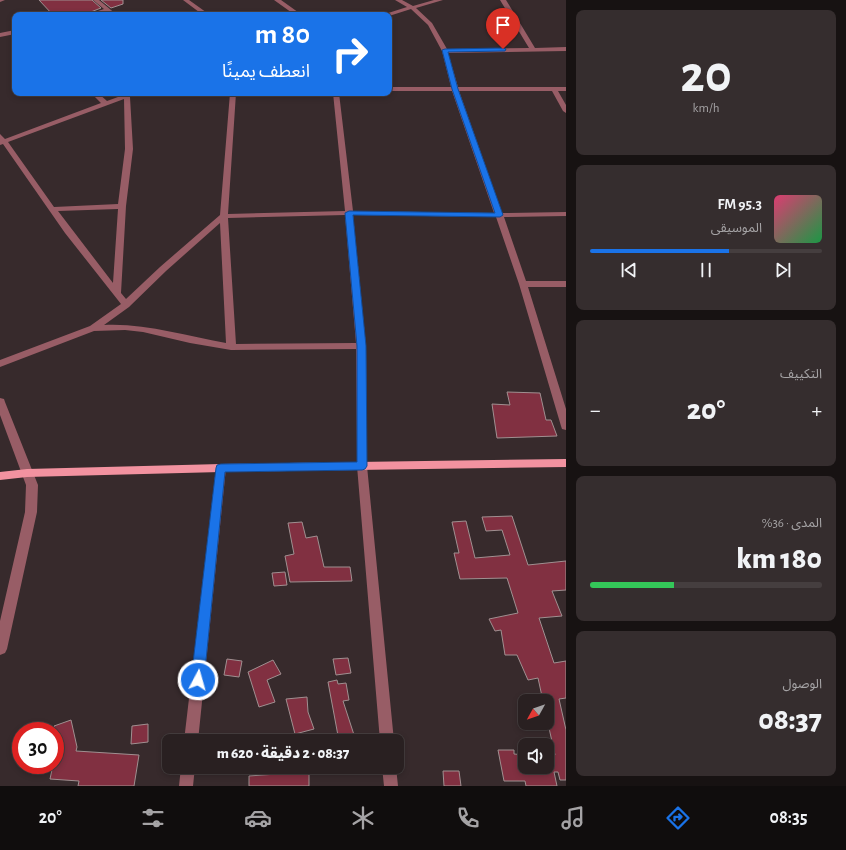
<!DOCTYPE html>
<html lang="ar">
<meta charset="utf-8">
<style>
body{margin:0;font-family:"Alegreya Sans","Noto Sans Arabic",sans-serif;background:#352d2e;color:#f1f3f6;direction:rtl;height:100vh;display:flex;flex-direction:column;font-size:15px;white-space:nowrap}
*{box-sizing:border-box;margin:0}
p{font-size:13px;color:#a5a3a5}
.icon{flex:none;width:22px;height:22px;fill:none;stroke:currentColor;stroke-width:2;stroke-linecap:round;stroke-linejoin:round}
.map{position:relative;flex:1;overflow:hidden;direction:ltr}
.details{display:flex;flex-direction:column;gap:10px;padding:10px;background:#171212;width:280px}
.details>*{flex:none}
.guide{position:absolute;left:12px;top:12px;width:380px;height:84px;border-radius:8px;box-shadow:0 2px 6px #0003,0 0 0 1px #453e3f;direction:rtl;background:#1a73e8;color:#fff;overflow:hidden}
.needle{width:26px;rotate:230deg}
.fabs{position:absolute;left:518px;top:694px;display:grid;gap:8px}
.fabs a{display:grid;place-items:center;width:36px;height:36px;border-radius:8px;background:#292021;box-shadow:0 2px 6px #0003,0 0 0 1px #453e3f;font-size:20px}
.speed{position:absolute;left:12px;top:722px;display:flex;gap:8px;font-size:20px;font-weight:700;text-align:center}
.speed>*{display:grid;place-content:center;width:52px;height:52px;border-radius:50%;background:#292021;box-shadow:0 2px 6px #0003,0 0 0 1px #453e3f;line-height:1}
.speed .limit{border:6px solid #d22;background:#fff;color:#111}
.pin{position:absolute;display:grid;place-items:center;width:34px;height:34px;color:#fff;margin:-41px -17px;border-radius:50% 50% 50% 0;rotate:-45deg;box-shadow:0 0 4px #0007}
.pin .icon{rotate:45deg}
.me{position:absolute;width:44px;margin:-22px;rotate:6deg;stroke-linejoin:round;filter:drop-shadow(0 0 3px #0008)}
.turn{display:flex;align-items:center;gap:14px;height:84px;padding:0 16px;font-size:18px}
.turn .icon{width:52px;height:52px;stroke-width:2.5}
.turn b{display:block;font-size:28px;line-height:34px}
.big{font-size:30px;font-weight:800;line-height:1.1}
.details .card{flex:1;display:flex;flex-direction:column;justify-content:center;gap:6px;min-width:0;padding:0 14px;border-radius:8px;background:#352d2e}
.details .dial{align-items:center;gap:0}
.dial b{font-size:52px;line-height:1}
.song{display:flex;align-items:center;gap:12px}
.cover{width:48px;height:48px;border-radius:6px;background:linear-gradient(135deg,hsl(340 70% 55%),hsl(140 70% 35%))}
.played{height:4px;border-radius:2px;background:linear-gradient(90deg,#1a73e8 60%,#453e3f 60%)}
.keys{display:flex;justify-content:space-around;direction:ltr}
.heat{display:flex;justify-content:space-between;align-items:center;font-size:22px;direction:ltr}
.charge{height:6px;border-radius:3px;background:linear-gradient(90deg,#34c759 36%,#453e3f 0)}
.trip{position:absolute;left:162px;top:734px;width:242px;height:40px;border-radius:8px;background:#292021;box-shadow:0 2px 6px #0003,0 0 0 1px #453e3f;font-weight:800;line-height:40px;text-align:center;direction:rtl}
.dock{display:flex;height:64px;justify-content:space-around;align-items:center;background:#100d0d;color:#a5a3a5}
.dock .icon{width:28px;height:28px}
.dock .active{color:#1a73e8}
.dock b{font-size:18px;color:#f1f3f6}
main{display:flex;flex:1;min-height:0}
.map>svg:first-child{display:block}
.building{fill:#813041;stroke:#a09091}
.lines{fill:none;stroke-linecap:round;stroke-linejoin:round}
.minor{fill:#985d66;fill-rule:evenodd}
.major{fill:#f292a0;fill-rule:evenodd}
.route{fill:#1a73e8;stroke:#114b97}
</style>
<main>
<section class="details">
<div class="card dial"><b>20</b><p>km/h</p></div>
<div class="card">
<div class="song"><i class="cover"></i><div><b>95.3 FM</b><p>الموسيقى</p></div></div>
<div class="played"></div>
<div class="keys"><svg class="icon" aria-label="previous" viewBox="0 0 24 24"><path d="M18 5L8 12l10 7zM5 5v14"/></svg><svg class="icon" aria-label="pause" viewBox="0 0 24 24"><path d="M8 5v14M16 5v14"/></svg><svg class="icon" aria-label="next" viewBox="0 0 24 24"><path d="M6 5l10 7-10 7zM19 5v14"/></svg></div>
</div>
<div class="card"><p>التكييف</p>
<div class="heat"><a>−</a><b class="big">20°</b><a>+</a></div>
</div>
<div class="card"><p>المدى · 36%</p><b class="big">180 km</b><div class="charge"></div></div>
<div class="card"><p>الوصول</p><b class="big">08:37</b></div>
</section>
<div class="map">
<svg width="566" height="786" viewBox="0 0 566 786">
<rect width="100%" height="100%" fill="#372a2c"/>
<path class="building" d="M 39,0 L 92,0 L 101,8 L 83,15 L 53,15 Z
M 101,0 L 123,0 L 123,4 L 111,8 Z
M 507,392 L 540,393 L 546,420 L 551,420 L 557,436 L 497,438 L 492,404 L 510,405 Z
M 512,516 L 528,565 L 566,561 L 566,590 L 552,591 L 562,616 L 539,618 L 554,663 L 566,661 L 566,698 L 559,699 L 566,730 L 566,780 L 560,780 L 558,772 L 554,772 L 557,786 L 526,786 L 525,781 L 504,781 L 498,750 L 514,750 L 514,754 L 525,755 L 525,767 L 547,767 L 547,755 L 555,755 L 547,719 L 547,701 L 543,701 L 538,678 L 528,680 L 517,655 L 505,655 L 501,630 L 495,631 L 489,619 L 518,613 L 507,578 L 460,579 L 454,553 L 459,553 L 452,522 L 466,521 L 475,558 L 510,555 L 502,530 L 486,531 L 482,517 Z
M 302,522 L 306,538 L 317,536 L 324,567 L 350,567 L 352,581 L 290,582 L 285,556 L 294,554 L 288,523 Z
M 285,572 L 287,585 L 274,586 L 272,573 Z
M 348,658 L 351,673 L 336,675 L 333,659 Z
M 227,659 L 242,661 L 239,677 L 224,675 Z
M 273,660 L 281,674 L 267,680 L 275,702 L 259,707 L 248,672 Z
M 337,680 L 338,684 L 346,683 L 349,700 L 343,701 L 356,741 L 339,741 L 328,682 Z
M 307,697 L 308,712 L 314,729 L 295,734 L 286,699 Z
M 71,720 L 77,747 L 76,751 L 139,755 L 134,786 L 78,786 L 79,781 L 50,779 L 53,765 L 55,765 L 57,747 L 54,726 Z
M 148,724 L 148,742 L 131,744 L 132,726 Z
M 291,767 L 309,767 L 309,786 L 249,786 L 249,776 L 291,773 Z
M 443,771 L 459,771 L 461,786 L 444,786 Z"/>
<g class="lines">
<path class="minor" d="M 0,0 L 5,0 L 0,2 Z
M 93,0 L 99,0 L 117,15 L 111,15 L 107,12 L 95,15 L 86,15 L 104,9 Z
M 183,0 L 189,0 L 210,15 L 203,15 Z
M 274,0 L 281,0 L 302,15 L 295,15 Z
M 395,0 L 402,0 L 413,6 L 434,0 L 443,0 L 416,8 L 432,23 L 447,49 L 529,48 L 500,0 L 506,0 L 535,48 L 566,47 L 566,51 L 448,53 L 458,87 L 566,87 L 566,91 L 558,91 L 566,105 L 566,113 L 563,111 L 552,91 L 459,91 L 502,213 L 566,212 L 566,216 L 504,217 L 526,281 L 566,281 L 566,287 L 528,287 L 566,409 L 566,430 L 562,429 L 561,426 L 519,284 L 496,217 L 353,215 L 366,346 L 367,466 L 394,741 L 380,741 L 357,466 L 356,349 L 231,350 L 190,343 L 143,332 L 125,330 L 94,331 L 0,367 L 0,360 L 90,326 L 121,304 L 65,233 L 3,144 L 0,145 L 0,134 L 5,139 L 101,103 L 91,93 L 98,93 L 107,101 L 129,93 L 138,93 L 130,97 L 133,149 L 126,206 L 121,293 L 126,299 L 160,267 L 220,215 L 230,93 L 236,93 L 228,214 L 345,211 L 333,93 L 339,93 L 353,211 L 494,213 L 452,91 L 389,91 L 389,87 L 451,87 L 442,51 L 428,25 L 411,9 L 389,16 L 382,15 L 407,7 ZM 124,99 L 125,149 L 118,204 L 54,207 L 8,142 ZM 118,209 L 113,283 L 58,211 ZM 345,215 L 356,343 L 236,344 L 228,218 ZM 220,223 L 226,343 C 185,336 146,323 104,325 L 129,307 L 166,271 Z
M 15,30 L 15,34 L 0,37 L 0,33 Z
M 0,398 L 4,399 L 5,402 L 38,485 L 37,512 L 7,649 L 5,653 L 0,655 L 0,621 L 25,512 L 26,485 L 0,415 Z
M 221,464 L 225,465 L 226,468 L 198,741 L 184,741 L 216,468 L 217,465 Z
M 181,767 L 195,767 L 193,786 L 179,786 Z
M 382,767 L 396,767 L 398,786 L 384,786 Z"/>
<path class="major" d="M 566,459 L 566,467 L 221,472 L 27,477 L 0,480 L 0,472 L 27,469 L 221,464 Z"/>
</g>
<path class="route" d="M 503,48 L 506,49 L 505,51 L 448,52 L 458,89 L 503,215 L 500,217 L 353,215 L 366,346 L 367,466 L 365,469 L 362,470 L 225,472 L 204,680 L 202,685 L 198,686 L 193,685 L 191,680 L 216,468 L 217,465 L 221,464 L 357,462 L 357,346 L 345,213 L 349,211 L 495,213 L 452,89 L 442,50 L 445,49 Z"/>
</svg>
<div class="fabs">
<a><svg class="needle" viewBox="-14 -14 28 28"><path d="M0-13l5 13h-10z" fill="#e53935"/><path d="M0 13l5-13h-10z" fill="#a5a3a5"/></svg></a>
<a><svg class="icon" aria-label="sound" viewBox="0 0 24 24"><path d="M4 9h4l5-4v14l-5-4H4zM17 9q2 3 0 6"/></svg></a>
</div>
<div class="speed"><div class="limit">30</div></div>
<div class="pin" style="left:503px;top:49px;background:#d93025"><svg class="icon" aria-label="arrive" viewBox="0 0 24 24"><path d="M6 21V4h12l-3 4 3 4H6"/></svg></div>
<svg class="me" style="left:198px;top:680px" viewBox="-20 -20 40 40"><circle r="17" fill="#1a73e8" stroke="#fff" stroke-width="3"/><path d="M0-11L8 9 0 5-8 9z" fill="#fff"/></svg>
<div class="trip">08:37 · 2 دقيقة · 620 m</div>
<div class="guide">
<div class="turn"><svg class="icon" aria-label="right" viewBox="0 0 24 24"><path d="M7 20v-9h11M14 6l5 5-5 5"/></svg><div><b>80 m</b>انعطف يمينًا</div></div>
</div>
</div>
</main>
<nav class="dock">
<b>08:35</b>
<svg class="icon active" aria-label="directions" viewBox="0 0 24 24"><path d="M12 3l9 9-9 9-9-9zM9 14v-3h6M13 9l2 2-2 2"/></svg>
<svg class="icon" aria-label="music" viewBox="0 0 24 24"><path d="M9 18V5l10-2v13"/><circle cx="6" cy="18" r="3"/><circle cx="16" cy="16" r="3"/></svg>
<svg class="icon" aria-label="phone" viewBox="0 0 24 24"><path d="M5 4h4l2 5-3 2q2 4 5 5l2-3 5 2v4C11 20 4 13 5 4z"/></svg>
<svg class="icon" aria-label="climate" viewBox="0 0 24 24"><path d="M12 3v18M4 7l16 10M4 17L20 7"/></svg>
<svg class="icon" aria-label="car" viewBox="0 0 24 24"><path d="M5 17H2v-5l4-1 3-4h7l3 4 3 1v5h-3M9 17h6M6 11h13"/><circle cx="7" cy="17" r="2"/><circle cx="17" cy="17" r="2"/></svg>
<svg class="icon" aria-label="filters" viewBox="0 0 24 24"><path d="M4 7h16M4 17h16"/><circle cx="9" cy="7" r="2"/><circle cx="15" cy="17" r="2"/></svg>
<b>20°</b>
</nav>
